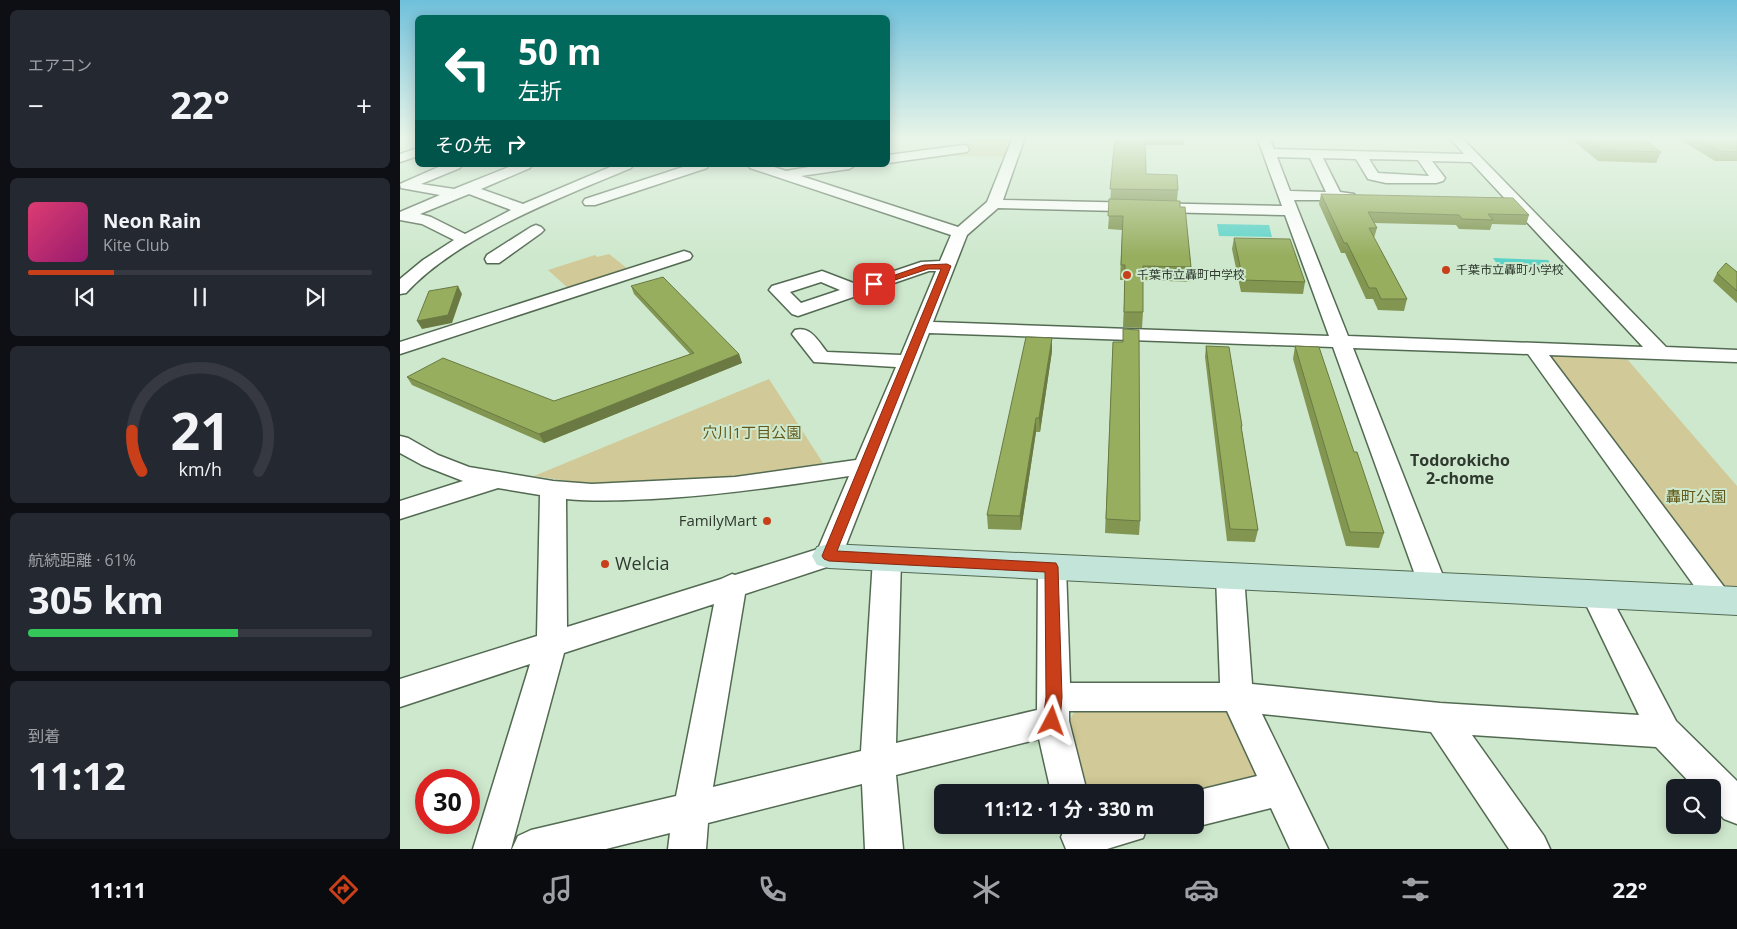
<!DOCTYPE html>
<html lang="ja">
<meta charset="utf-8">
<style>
body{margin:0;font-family:"Open Sans","Noto Sans JP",sans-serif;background:#242831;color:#f1f3f6;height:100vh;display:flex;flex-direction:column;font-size:19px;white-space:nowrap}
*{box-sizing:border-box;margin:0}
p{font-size:16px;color:#9ea1a6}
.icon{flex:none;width:28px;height:28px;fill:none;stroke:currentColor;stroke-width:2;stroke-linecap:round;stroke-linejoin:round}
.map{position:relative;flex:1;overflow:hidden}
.details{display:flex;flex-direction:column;gap:10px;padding:10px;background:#0d0f14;width:400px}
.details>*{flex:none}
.guide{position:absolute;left:15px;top:15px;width:475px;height:152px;border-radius:8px;box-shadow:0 2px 12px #0003;background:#00695c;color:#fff;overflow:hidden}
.buttons{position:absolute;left:1266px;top:779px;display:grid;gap:10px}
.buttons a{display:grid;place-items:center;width:55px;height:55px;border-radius:8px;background:#171b24;box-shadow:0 2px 12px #0003;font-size:25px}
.speed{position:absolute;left:15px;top:769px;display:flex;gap:10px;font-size:25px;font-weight:700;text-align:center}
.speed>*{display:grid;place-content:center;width:65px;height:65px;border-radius:50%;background:#171b24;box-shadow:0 2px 12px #0003;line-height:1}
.speed .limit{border:8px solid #d22;background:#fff;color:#111}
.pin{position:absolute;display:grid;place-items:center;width:42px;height:42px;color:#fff;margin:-21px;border-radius:10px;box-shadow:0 2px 8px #0006}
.me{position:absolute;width:55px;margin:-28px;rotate:4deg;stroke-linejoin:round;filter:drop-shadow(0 0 4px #0008)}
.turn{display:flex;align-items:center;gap:18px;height:105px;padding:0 20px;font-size:22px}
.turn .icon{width:65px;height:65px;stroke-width:2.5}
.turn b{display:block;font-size:35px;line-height:42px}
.then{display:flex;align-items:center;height:48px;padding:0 20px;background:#0003;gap:10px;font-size:19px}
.big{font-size:38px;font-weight:700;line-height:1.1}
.details .card{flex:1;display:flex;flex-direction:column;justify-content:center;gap:8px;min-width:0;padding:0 18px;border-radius:8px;background:#242831}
.details .dial{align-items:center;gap:0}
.dial svg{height:130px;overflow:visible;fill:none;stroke:#363941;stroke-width:7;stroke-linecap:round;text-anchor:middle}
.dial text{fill:#f1f3f6;stroke:none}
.song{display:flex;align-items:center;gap:15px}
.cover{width:60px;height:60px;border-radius:8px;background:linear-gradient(135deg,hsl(340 70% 55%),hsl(320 70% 35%))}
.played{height:5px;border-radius:2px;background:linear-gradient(90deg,#c83f19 25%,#363941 25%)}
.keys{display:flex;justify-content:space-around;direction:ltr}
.heat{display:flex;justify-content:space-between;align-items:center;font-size:28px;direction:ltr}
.charge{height:8px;border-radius:4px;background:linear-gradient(90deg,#34c759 61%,#363941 0)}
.trip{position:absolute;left:534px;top:784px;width:270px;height:50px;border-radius:8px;background:#171b24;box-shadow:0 2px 12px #0003;font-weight:700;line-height:50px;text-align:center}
.menu{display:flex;height:80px;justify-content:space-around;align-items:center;background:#090b0e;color:#9ea1a6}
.menu .icon{width:35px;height:35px}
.menu .on{color:#c83f19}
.menu b{font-size:22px;color:#f1f3f6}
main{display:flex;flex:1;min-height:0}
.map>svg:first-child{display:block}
.green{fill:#d1c997}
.water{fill:#5bd2c7}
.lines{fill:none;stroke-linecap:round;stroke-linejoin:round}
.street-casing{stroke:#536a52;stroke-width:3}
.secondary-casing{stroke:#536a52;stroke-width:2}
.street{fill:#fff;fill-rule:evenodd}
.secondary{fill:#c3e4d8;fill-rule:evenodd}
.wall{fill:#829652}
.shaded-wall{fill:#6a7a42}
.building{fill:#97ae5f;stroke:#6a7a42}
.route{fill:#c83f19;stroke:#822910}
.poi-dot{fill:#c83f19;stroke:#cee8cd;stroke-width:2}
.labels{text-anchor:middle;stroke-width:4;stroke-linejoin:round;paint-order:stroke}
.far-poi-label{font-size:12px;fill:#2f392f;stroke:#cee8cd;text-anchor:start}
.park-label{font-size:15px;fill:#625819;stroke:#cee8cd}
.poi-label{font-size:15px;fill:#2f392f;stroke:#cee8cd;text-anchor:end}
.neighbourhood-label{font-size:16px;font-weight:bold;fill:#2f392f;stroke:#cee8cd}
.near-poi-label{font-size:18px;fill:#2f392f;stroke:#cee8cd;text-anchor:start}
</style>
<main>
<section class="details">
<div class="card"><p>エアコン</p>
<div class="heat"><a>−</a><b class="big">22°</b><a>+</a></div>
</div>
<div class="card">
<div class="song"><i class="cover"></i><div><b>Neon Rain</b><p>Kite Club</p></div></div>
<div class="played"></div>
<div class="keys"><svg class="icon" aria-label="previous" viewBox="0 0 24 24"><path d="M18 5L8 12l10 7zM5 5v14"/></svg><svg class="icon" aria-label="pause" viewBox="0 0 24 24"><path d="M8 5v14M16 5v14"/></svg><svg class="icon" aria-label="next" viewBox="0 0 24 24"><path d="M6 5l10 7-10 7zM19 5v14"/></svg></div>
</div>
<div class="card dial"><svg viewBox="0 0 100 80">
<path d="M14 69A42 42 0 1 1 86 69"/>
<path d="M14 69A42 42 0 0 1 8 44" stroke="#c83f19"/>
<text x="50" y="56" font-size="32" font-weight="700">21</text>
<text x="50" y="72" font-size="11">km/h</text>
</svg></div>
<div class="card"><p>航続距離 · 61%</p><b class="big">305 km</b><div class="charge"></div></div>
<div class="card"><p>到着</p><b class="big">11:12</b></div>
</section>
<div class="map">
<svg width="1337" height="849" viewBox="0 0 1337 849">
<rect width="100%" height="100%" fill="#cee8cd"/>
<path class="green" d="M 567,137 L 614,137 L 606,157 L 557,156 Z
M 209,254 L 228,269 L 169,289 L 148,270 L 195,255 L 197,257 Z
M 1151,355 L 1227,359 L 1337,486 L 1337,594 L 1326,594 L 1146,357 Z
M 369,379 L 423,463 L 349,479 L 203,486 L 134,476 Z
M 678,706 L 833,711 L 867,780 L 795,792 L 684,792 L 666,726 Z"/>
<path class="water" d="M 817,224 L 869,225 L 872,237 L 819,236 Z
M 1093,258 L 1148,260 L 1159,273 L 1102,271 Z"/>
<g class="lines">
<g class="street-casing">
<path id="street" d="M 613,137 L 625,137 L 603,200 L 882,206 L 857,137 L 869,137 L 874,149 L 1064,154 L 1049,137 L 1061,137 L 1266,347 L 1337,350 L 1337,362 L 1149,355 L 1334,600 L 1330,608 L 1320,611 L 1310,608 L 1128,354 L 953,348 L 1047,586 L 1043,594 L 1033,597 L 1023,594 L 1019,586 L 933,347 L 529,333 L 439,563 L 345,594 L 313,787 L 461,751 L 473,559 L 477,552 L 487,549 L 497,552 L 501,559 L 496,743 L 637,710 L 638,567 L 642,560 L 652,557 L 662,560 L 666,567 L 670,683 L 820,683 L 816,576 L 820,568 L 830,565 L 840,568 L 844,576 L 852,684 L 1040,703 L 1239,715 L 1181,594 L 1185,586 L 1195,583 L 1205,586 L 1276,721 L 1337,781 L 1337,824 L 1324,819 L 1312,806 L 1312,788 L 1295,788 L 1256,747 L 1072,735 L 1144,836 L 1150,849 L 1109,849 L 1031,732 L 862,714 L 928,849 L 890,849 L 871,808 L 795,827 L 790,825 L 795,825 L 795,792 L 791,792 L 857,776 L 827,711 L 669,711 L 669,721 L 687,792 L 651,792 L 639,739 L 496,775 L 503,849 L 465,849 L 462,784 L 308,823 L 306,849 L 268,849 L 270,833 L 206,849 L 112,849 L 118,836 L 131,830 L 276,796 L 314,604 L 164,653 L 111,849 L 73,849 L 130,664 L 0,707 L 0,679 L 137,636 L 140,495 L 98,488 L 0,519 L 0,501 L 63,481 L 22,465 L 0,453 L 0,436 L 8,438 L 38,455 L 69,467 L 153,481 L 192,484 L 335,477 L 456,460 L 496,367 L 414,362 L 392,334 L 395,330 C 411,326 418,341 427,352 L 501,355 L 536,271 L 529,271 L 398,316 L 392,314 L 369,290 L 372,286 L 422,271 L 456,284 L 521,262 L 540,261 L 551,235 L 350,168 L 348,165 L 368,165 L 386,171 L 420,165 L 456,165 L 449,169 L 401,176 L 558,227 L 587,202 ZM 877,157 L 910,158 L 926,192 L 890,191 ZM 923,158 L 956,159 L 968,179 L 986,183 L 1036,183 L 1043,181 L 1045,178 L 1032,161 L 1071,162 L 1243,347 L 948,336 L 894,200 L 954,200 L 956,197 L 954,194 L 940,192 ZM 969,159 L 1018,160 L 1029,176 L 978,173 ZM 598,208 L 885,215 L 929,336 L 533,322 L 567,235 ZM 421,282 L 440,290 L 401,303 L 390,292 ZM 449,476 L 418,549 L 335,575 L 332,574 L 321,579 L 167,627 L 166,499 C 200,502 234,500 268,498 C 329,494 389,485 449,476 Z
M 563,145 L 567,146 L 569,149 L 567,152 L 488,163 L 488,155 Z
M 18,148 L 18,156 L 0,162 L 0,154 Z
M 43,165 L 62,165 L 60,168 L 21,184 L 54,189 L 114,165 L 132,165 L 130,168 L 81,189 L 123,204 L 215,165 L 233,165 L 231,168 C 160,198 58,236 6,293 L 0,294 L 0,279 L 23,260 L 54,240 L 22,224 L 0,220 L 0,212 L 40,195 L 1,188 L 0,184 ZM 69,194 L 111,210 L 65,234 L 31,217 L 20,214 Z
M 289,165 L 309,165 L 307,168 L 195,205 L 185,205 L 183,202 L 185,199 Z
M 136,225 L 141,227 L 144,230 L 141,233 L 99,263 L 87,263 L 85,259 L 87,255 L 131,227 Z
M 284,251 L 290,253 L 292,256 L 290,259 L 0,354 L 0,342 Z
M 666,825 L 748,825 L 743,838 L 707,849 L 666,849 L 661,837 Z"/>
</g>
<g class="secondary-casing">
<path id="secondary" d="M 429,544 L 1337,587 L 1337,615 L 429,568 L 417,565 L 412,556 L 417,547 Z"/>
</g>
<use href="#street" class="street"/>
<use href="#secondary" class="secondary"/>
</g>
<path class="wall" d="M 715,137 L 785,137 L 784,145 L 745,145 L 746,174 L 778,190 L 777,201 L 780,207 L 791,267 L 790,282 L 743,280 L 743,312 L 742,328 L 723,327 L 725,280 L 720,280 L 722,230 L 708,229 Z
M 1169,137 L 1240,137 L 1261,152 L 1256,163 L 1198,161 Z
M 1276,137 L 1337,137 L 1337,161 L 1315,161 Z
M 921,194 L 1129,215 L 1126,225 L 1092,224 L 1090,230 L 1059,229 L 1056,225 L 974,223 L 977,228 L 974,238 L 1007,299 L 1004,311 L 978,310 L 973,299 L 966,299 L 945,253 L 941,253 L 919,204 Z
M 834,238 L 905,282 L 903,294 L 841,292 L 832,249 Z
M 1337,272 L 1337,303 L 1313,281 L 1317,273 Z
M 231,286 L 339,354 L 342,363 L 144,443 L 12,385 L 7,377 L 154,401 L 290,354 L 234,294 Z
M 713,342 L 740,521 L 739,535 L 705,533 Z
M 806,346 L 842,426 L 842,431 L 858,530 L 855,542 L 827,541 L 805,357 Z
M 895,346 L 954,452 L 984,533 L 979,548 L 946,546 L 893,359 Z
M 652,351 L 640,432 L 636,432 L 621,530 L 588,529 L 587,515 Z"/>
<path class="shaded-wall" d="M 58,286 L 62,294 L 52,323 L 22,329 L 17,321 Z
M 652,338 L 652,351 L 640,432 L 639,418 Z
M 339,354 L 342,363 L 144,443 L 139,434 Z
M 636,418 L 636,432 L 621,530 L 620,516 Z"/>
<path class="building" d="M 715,137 L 745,137 L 746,174 L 777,175 L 778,190 L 710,189 Z
M 1186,137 L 1240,137 L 1261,152 L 1202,150 Z
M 1295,137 L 1337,137 L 1337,152 L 1320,151 Z
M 921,194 L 1113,198 L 1129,215 L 1088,214 L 1093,220 L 1062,219 L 1059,215 L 968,212 L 977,228 L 969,228 L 1007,299 L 981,299 L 976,288 L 969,288 L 947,243 L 944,243 Z
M 709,199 L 780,201 L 780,207 L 785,207 L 791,267 L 743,266 L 743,312 L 724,312 L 725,265 L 721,265 L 723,216 L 708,216 Z
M 834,238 L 890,239 L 905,282 L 843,280 Z
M 1326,263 L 1337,272 L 1337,291 L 1317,273 Z
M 263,277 L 339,354 L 139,434 L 7,377 L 43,358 L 154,401 L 294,353 L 231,286 Z
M 58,286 L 48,315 L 17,321 L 29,291 Z
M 723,329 L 739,330 L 740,521 L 706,519 L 713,342 L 723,342 Z
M 626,337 L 652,338 L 639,418 L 636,418 L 620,516 L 587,515 Z
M 806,346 L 829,347 L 842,426 L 841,426 L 858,530 L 830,529 Z
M 895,346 L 919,347 L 954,452 L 957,452 L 984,533 L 950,532 Z"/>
<linearGradient id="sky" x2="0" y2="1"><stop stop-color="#6fc0db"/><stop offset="0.54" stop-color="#e9f5e8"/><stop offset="1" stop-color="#e9f5e8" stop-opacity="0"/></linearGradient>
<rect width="1337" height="256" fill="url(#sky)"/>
<path class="route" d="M 547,264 L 551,266 L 437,551 L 656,563 L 658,567 L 662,697 L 660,721 L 658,726 L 652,729 L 646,726 L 643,721 L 646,697 L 645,572 L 429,561 L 424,559 L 422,556 L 541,269 L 528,269 L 474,287 L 469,284 L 524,265 Z"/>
<g class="poi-dot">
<circle cx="1046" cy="270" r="5"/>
<circle cx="727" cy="275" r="5"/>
<circle cx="367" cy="521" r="5"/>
<circle cx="205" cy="564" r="5"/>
</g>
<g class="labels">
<g class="far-poi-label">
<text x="1056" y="274">千葉市立轟町小学校</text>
<text x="737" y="279">千葉市立轟町中学校</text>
</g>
<g class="park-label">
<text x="352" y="438">穴川1丁目公園</text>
<text x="1296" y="502">轟町公園</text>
</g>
<g class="poi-label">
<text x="357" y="526">FamilyMart</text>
</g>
<g class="neighbourhood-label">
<text x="1060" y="466">Todorokicho<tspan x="1060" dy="18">2-chome</tspan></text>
</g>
<g class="near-poi-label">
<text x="215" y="570">Welcia</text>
</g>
</g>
</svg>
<div class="buttons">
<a><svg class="icon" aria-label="search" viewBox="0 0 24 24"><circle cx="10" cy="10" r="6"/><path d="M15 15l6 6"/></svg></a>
</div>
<div class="speed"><div class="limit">30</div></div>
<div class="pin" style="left:474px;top:284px;background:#d93025"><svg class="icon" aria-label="arrive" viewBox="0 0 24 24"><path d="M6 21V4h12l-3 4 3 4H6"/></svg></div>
<svg class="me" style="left:652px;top:721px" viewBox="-20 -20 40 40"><path d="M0-17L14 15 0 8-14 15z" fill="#c83f19" stroke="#fff" stroke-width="4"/></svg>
<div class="trip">11:12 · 1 分 · 330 m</div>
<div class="guide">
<div class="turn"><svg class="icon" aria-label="left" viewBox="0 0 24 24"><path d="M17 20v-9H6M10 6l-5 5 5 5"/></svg><div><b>50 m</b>左折</div></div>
<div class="then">その先<svg class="icon" aria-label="right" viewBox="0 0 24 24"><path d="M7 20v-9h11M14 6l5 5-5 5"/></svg></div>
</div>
</div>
</main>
<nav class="menu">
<b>11:11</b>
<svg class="icon on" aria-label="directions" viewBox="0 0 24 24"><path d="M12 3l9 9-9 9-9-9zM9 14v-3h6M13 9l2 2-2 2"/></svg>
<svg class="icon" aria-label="music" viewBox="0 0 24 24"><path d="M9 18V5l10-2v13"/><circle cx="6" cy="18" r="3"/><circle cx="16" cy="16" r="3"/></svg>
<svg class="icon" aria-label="phone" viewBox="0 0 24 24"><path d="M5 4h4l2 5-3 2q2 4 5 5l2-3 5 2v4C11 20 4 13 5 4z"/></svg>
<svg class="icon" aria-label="climate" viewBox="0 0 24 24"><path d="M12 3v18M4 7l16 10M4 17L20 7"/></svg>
<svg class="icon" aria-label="car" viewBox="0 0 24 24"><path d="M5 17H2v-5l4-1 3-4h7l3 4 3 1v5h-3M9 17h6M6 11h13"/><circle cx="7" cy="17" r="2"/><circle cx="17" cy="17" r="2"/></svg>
<svg class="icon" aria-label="filters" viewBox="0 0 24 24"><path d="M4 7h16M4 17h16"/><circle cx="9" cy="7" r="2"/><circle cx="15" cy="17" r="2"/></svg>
<b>22°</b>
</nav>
